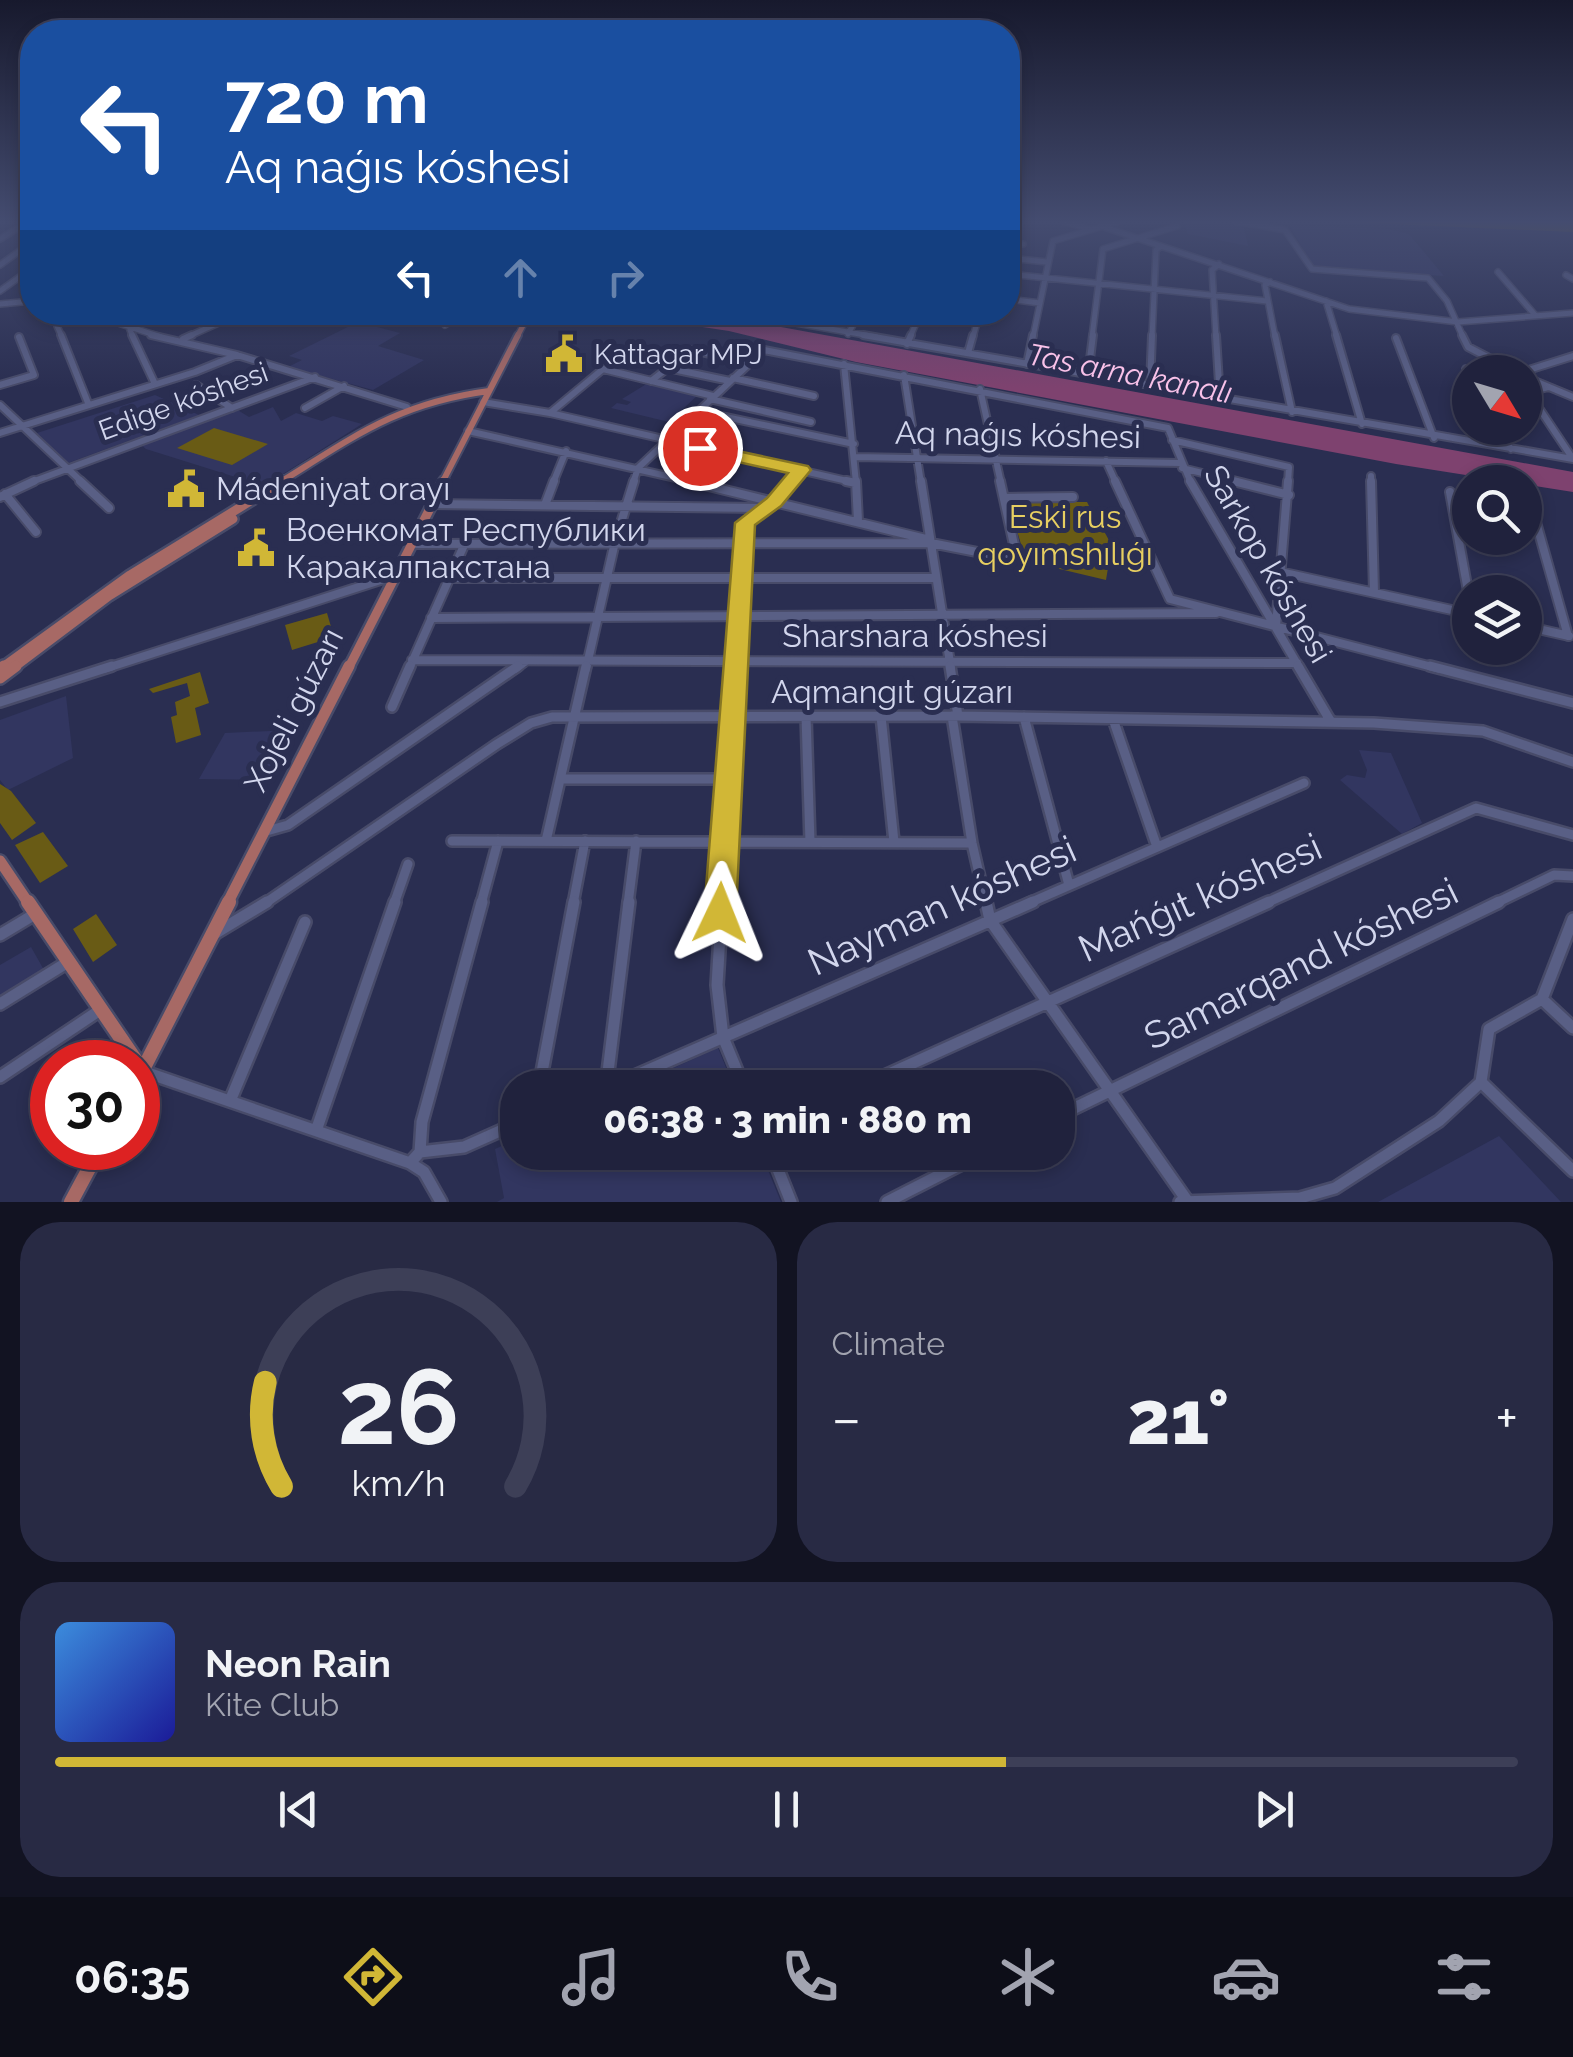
<!DOCTYPE html>
<meta charset="utf-8">
<style>
body{margin:0;font-family:Raleway,sans-serif;background:#282a44;color:#f1f3f6;height:100vh;display:flex;flex-direction:column;font-size:38px;white-space:nowrap}
*{box-sizing:border-box;margin:0}
p{font-size:32px;color:#a2a4b0}
.icon{flex:none;width:55px;height:55px;fill:none;stroke:currentColor;stroke-width:2;stroke-linecap:round;stroke-linejoin:round}
.map{position:relative;height:1202px;overflow:hidden}
.panel{display:flex;flex-direction:column;gap:20px;padding:20px;background:#121322;flex:1}
.panel>*{flex:none}
.guide{position:absolute;left:20px;top:20px;width:1000px;height:305px;border-radius:40px;box-shadow:0 5px 15px #0003,0 0 0 2px #3d3f57;background:#1a4fa0;color:#fff;overflow:hidden}
.needle{width:65px;rotate:128deg}
.fabs{position:absolute;left:1452px;top:355px;display:grid;gap:20px}
.fabs a{display:grid;place-items:center;width:90px;height:90px;border-radius:50%;background:#20223d;box-shadow:0 5px 15px #0003,0 0 0 2px #3d3f57;font-size:50px}
.speed{position:absolute;left:30px;top:1040px;display:flex;gap:20px;font-size:50px;font-weight:700;text-align:center}
.speed>*{display:grid;place-content:center;width:130px;height:130px;border-radius:50%;background:#20223d;box-shadow:0 5px 15px #0003,0 0 0 2px #3d3f57;line-height:1}
.speed .limit{border:15px solid #d22;background:#fff;color:#111}
.pin{position:absolute;display:grid;place-items:center;width:85px;height:85px;color:#fff;margin:-42px;border:5px solid #fff;border-radius:50%;box-shadow:0 2px 10px #0007}
.me{position:absolute;width:110px;margin:-55px;rotate:2deg;stroke-linejoin:round;filter:drop-shadow(0 0 8px #0008)}
.turn{display:flex;align-items:center;gap:35px;height:210px;padding:0 40px;font-size:45px}
.turn .icon{width:130px;height:130px;stroke-width:2.5}
.turn b{display:block;font-size:70px;line-height:85px}
.lanes{display:flex;align-items:center;height:95px;padding:0 40px;background:#0003;justify-content:center;gap:50px;direction:ltr}
.lanes .off{opacity:.35}
.big{font-size:75px;font-weight:800;line-height:1.1}
.panel .widget{flex:1;display:flex;flex-direction:column;justify-content:center;gap:15px;min-width:0;padding:0 35px;border-radius:40px;background:#282a44}
.panel .dial{align-items:center;gap:0}
.dial svg{height:260px;overflow:visible;fill:none;stroke:#3d3f57;stroke-width:7;stroke-linecap:round;text-anchor:middle}
.dial text{fill:#f1f3f6;stroke:none}
.song{display:flex;align-items:center;gap:30px}
.cover{width:120px;height:120px;border-radius:15px;background:linear-gradient(135deg,hsl(210 70% 55%),hsl(240 70% 35%))}
.played{height:10px;border-radius:5px;background:linear-gradient(90deg,#d1b736 65%,#3d3f57 65%)}
.keys{display:flex;justify-content:space-around;direction:ltr}
.heat{display:flex;justify-content:space-between;align-items:center;font-size:55px;direction:ltr}
.panel .tiles{flex:1;display:grid;gap:20px;grid-template-columns:1fr 1fr}
.widget:last-child{grid-column:span 2}
.trip{position:absolute;left:500px;top:1070px;width:575px;height:100px;border-radius:40px;background:#20223d;box-shadow:0 5px 15px #0003,0 0 0 2px #3d3f57;font-weight:800;line-height:100px;text-align:center}
.menu{display:flex;height:160px;justify-content:space-around;align-items:center;background:#0d0e18;color:#a2a4b0}
.menu .icon{width:70px;height:70px}
.menu .on{color:#d1b736}
.menu b{font-size:45px;color:#f1f3f6}
.map>svg:first-child{display:block}
.built{fill:#323660}
.green{fill:#695b15}
.water{fill:#7e426f}
.lines{fill:none;stroke-linecap:round;stroke-linejoin:round}
.minor-far4-casing{stroke:#484b69;stroke-width:8}
.minor-far3-casing{stroke:#484b69;stroke-width:10}
.minor-far2-casing{stroke:#484b69;stroke-width:12}
.minor-far1-casing{stroke:#484b69;stroke-width:14}
.minor-casing{stroke:#484b69;stroke-width:16}
.major-far4-casing{stroke:#484b69;stroke-width:8}
.major-far3-casing{stroke:#484b69;stroke-width:10}
.major-far2-casing{stroke:#484b69;stroke-width:14}
.major-far1-casing{stroke:#484b69;stroke-width:16}
.major-casing{stroke:#484b69;stroke-width:19}
.minor-far4{stroke:#595f85;stroke-width:5}
.minor-far3{stroke:#595f85;stroke-width:6}
.minor-far2{stroke:#595f85;stroke-width:8}
.minor-far1{stroke:#595f85;stroke-width:9}
.minor{stroke:#595f85;stroke-width:11}
.major-far4{stroke:#a76965;stroke-width:5}
.major-far3{stroke:#a76965;stroke-width:6}
.major-far2{stroke:#a76965;stroke-width:9}
.major-far1{stroke:#a76965;stroke-width:11}
.major{stroke:#a76965;stroke-width:14}
.route{fill:#d1b736;stroke:#887723;stroke-width:2.5}
.labels{text-anchor:middle;stroke-width:10;stroke-linejoin:round;paint-order:stroke}
.far-poi-label{font-size:28px;fill:#d2d6ed;stroke:#2a2e51;text-anchor:start}
.far-street-label{font-size:28px;fill:#d2d6ed;stroke:#2a2e51}
.far-water-label{font-size:30px;font-style:italic;fill:#f9c2e9;stroke:#2a2e51}
.street-label{font-size:32px;fill:#d2d6ed;stroke:#2a2e51}
.poi-label{font-size:32px;fill:#d2d6ed;stroke:#2a2e51;text-anchor:start}
.park-label{font-size:32px;fill:#e7cf61;stroke:#2a2e51}
.near-street-label{font-size:38px;fill:#d2d6ed;stroke:#2a2e51}
</style>
<div class="map">
<svg width="1573" height="1202" viewBox="0 0 1573 1202">
<rect width="100%" height="100%" fill="#2a2e51"/>
<path class="built" d="M 1182,221 L 1235,223 L 1244,228 L 1248,246 L 1188,234 Z
M 1289,225 L 1388,229 L 1409,234 L 1444,276 L 1314,268 Z
M 358,322 L 400,333 L 378,346 L 424,360 L 373,390 L 288,367 L 302,360 L 289,356 Z
M 648,383 L 699,394 L 669,422 L 611,408 L 617,403 L 627,405 L 631,402 L 622,399 Z
M 155,395 L 199,415 L 68,463 L 37,433 Z
M 273,407 L 281,421 L 296,413 L 322,421 L 333,416 L 362,424 L 264,486 L 146,449 L 140,444 L 236,409 L 249,417 Z
M 66,696 L 73,758 L 8,790 L 0,780 L 0,720 Z
M 292,730 L 265,780 L 199,779 L 225,733 Z
M 1359,750 L 1391,753 L 1422,823 L 1402,834 L 1340,780 L 1347,775 L 1365,778 L 1367,770 Z
M 31,947 L 44,970 L 0,997 L 0,965 Z
M 718,1048 L 734,1087 L 631,1087 Z
M 1499,1136 L 1561,1202 L 1377,1202 L 1378,1202 Z
M 517,1139 L 518,1152 L 761,1153 L 781,1202 L 497,1202 L 504,1198 L 495,1149 Z"/>
<path class="green" d="M 1322,221 L 1573,221 L 1573,232 Z
M 214,428 L 268,444 L 232,465 L 177,448 Z
M 1021,502 L 1087,502 C 1096,521 1107,532 1115,554 L 1109,562 L 1106,580 L 1026,561 L 1012,514 L 1013,507 Z
M 327,613 L 334,637 L 292,650 L 285,625 Z
M 200,672 L 209,703 L 195,708 L 201,735 L 176,743 L 171,717 L 177,715 L 175,702 L 190,696 L 187,683 L 153,693 L 149,689 Z
M 0,784 L 11,791 L 36,823 L 12,840 L 0,823 Z
M 43,832 L 68,866 L 40,883 L 15,845 Z
M 96,914 L 117,945 L 93,962 L 73,929 Z"/>
<path class="water" d="M 610,313 L 704,313 L 1573,472 L 1573,492 L 1396,464 L 856,362 L 729,331 Z"/>
<g class="lines">
<g class="minor-far4-casing">
<path id="minor-far4" d="M 1063,221 L 1089,229
M 1235,221 L 1285,230 L 1312,269 L 1428,278 L 1447,301 L 1463,337
M 1101,226 L 1349,309 L 1458,322 L 1573,313
M 0,239 L 29,221
M 1008,243 L 1023,244
M 1008,258 L 1047,262
M 0,265 L 32,242
M 1498,272 L 1535,315
M 1008,274 L 1267,301
M 1566,275 L 1573,279
M 1270,282 L 1265,285 L 1275,337
M 0,291 L 32,268
M 1008,299 L 1040,303
M 1326,301 L 1337,337
M 0,304 L 32,301
M 732,312 L 877,337
M 176,313 L 216,324
M 115,322 L 161,337
M 261,322 L 277,312
M 445,325 L 464,312
M 57,326 L 62,337
M 130,330 L 133,337
M 848,334 L 860,312
M 187,337 L 243,312
M 910,337 L 921,312
M 973,337 L 980,312
M 1033,337 L 1053,241 L 1120,221
M 1092,337 L 1103,249 L 1177,226
M 1152,337 L 1156,250 L 1160,247
M 1216,337 L 1212,270 L 1219,264"/>
</g>
<g class="minor-far3-casing">
<path id="minor-far3" d="M 61,335 L 88,403
M 132,335 L 155,384
M 151,335 L 237,355 L 407,407
M 863,335 L 1573,459
M 1216,335 L 1220,399
M 1275,335 L 1292,412
M 1336,335 L 1362,424
M 1462,335 L 1468,347 L 1516,372
M 1396,338 L 1434,438
M 183,339 L 192,335
M 907,344 L 911,335
M 968,353 L 973,335
M 844,364 L 856,483
M 1027,364 L 1033,335
M 668,368 L 730,381
M 1466,369 L 1470,377
M 1522,372 L 1573,356
M 904,375 L 921,483
M 1088,375 L 1093,335
M 1525,377 L 1573,397
M 733,378 L 814,396
M 651,381 L 691,350 L 750,362
M 0,385 L 34,375 L 19,337
M 196,385 L 232,408
M 1150,386 L 1152,335
M 1548,387 L 1537,390 L 1539,408 L 1573,459
M 980,389 L 1001,483
M 710,399 L 811,422
M 483,402 L 550,413 L 856,483
M 0,405 L 83,483
M 305,408 L 344,386
M 697,411 L 854,444
M 550,413 L 603,369 L 713,396
M 1498,428 L 1511,449
M 468,431 L 698,483
M 0,433 L 195,372 L 237,355
M 1172,440 L 1289,467 L 1288,483
M 855,457 L 1180,463
M 1106,461 L 1116,483
M 1182,468 L 1243,483
M 1371,476 L 1371,483
M 29,483 L 315,377
M 553,483 L 566,451
M 633,483 L 638,468 L 764,350 L 1168,428 L 1191,483
M 790,483 L 801,471"/>
</g>
<g class="minor-far2-casing">
<path id="minor-far2" d="M 80,481 L 109,508
M 688,481 L 930,540
M 846,481 L 856,483
M 856,481 L 858,521
M 921,481 L 951,669
M 1115,481 L 1170,599 L 1440,669
M 1190,481 L 1300,669
M 1233,481 L 1289,495
M 1371,481 L 1374,592
M 1450,492 L 1470,602
M 5,494 L 36,532
M 0,497 L 34,481
M 1005,498 L 1073,497
M 430,504 L 761,508
M 545,505 L 554,481
M 1532,508 L 1568,636
M 410,544 L 931,543 L 1013,559 L 1016,554 L 1000,481
M 1280,572 L 1470,614
M 449,578 L 936,578
M 431,618 L 1216,613
M 1276,626 L 1288,481
M 1525,626 L 1569,636
M 412,660 L 1297,663
M 104,669 L 393,576
M 409,669 L 465,543
M 515,669 L 526,661
M 586,669 L 615,542 L 634,481
M 735,669 L 745,523 L 774,502 L 792,481"/>
</g>
<g class="minor-far1-casing">
<path id="minor-far1" d="M 950,666 L 958,716
M 1298,666 L 1331,722
M 1430,666 L 1573,703
M 0,702 L 112,666
M 392,707 L 410,666
M 806,716 L 810,842
M 881,716 L 894,842
M 952,716 L 972,843 L 986,904
M 1024,717 L 1069,885
M 1113,719 L 1157,847
M 561,779 L 726,779
M 263,832 L 288,825 L 518,666
M 452,841 L 972,843
M 546,841 L 586,666
M 264,904 L 497,744 L 531,723 L 552,717 L 958,716 L 1374,723 L 1483,731 L 1573,762
M 394,904 L 408,864
M 481,904 L 498,841
M 573,904 L 585,841
M 628,904 L 636,841
M 722,904 L 735,666
M 1027,904 L 1304,783
M 1264,904 L 1476,808 L 1573,835
M 1494,904 L 1554,875 L 1573,876"/>
</g>
<g class="minor-casing">
<path id="minor" d="M 722,902 L 717,985 L 723,1037 L 744,1088
M 986,902 L 990,920 L 1186,1199
M 214,934 L 267,902
M 0,935 L 35,914
M 1542,999 L 1573,1028
M 0,1004 L 68,962
M 142,1071 L 410,1163 L 424,1172 L 441,1202
M 0,1077 L 100,1010
M 1481,1082 L 1573,1171
M 539,1088 L 574,902
M 606,1088 L 629,902
M 607,1088 L 1033,902
M 858,1088 L 1269,902
M 230,1101 L 305,922
M 1058,1116 L 1499,902
M 317,1128 L 395,902
M 420,1152 L 464,1147 L 518,1123
M 771,1152 L 791,1202
M 410,1163 L 420,1152 L 422,1122 L 482,902
M 887,1202 L 985,1152
M 1180,1202 L 1300,1198 L 1335,1188 L 1439,1121 L 1481,1082 L 1489,1029 L 1542,999 L 1573,919"/>
</g>
<g class="major-far4-casing">
<path id="major-far4" d="M 517,337 L 530,312"/>
</g>
<g class="major-far3-casing">
<path id="major-far3" d="M 279,483 C 355,436 398,403 489,391
M 442,483 L 518,335"/>
</g>
<g class="major-far2-casing">
<path id="major-far2" d="M 0,669 L 130,575 L 283,481
M 12,669 L 109,596 L 233,519
M 348,669 L 444,481"/>
</g>
<g class="major-far1-casing">
<path id="major-far1" d="M 0,669 L 4,666
M 0,678 L 16,666
M 0,861 L 29,904
M 227,904 L 349,666"/>
</g>
<g class="major-casing">
<path id="major" d="M 28,902 L 137,1062
M 138,1079 L 229,902
M 71,1202 L 100,1148"/>
</g>
<use href="#minor-far4" class="minor-far4"/>
<use href="#minor-far3" class="minor-far3"/>
<use href="#minor-far2" class="minor-far2"/>
<use href="#minor-far1" class="minor-far1"/>
<use href="#minor" class="minor"/>
<use href="#major-far4" class="major-far4"/>
<use href="#major-far3" class="major-far3"/>
<use href="#major-far2" class="major-far2"/>
<use href="#major-far1" class="major-far1"/>
<use href="#major" class="major"/>
</g>
<linearGradient id="sky" x2="0" y2="1"><stop stop-color="#17192d"/><stop offset="0.57" stop-color="#444c70"/><stop offset="1" stop-color="#444c70" stop-opacity="0"/></linearGradient>
<rect width="1573" height="389" fill="url(#sky)"/>
<path class="route" d="M 700,443 L 808,466 L 811,470 L 781,506 L 755,525 L 736,913 L 731,923 L 720,927 L 709,923 L 704,913 L 735,523 L 767,498 L 788,473 L 693,452 L 691,448 Z"/>
<defs>
<g id="civic-bare" transform="scale(3)"><path d="M-.6-6.5H3V-4.5H.6V-3L4-1V1h2V6H-6V1h2V-1L-.6-3ZM-1.2 2.5V6h2.4V2.5Z" fill="#d1b736" stroke="#2a2e51" stroke-width="2.5" paint-order="stroke"/></g>
</defs>
<g fill-rule="evenodd">
<use href="#civic-bare" x="564" y="354"/>
<use href="#civic-bare" x="186" y="489"/>
<use href="#civic-bare" x="256" y="548"/>
</g>
<g class="labels">
<g class="far-poi-label">
<text x="594" y="364">Kattagar MPJ</text>
</g>
<g class="far-street-label">
<text transform="translate(183 401) rotate(-20)" y="10">Edige kóshesi</text>
</g>
<g class="far-water-label">
<text transform="translate(1130 374) rotate(11)" y="10">Tas arna kanalı</text>
</g>
<g class="street-label">
<text transform="translate(1018 435) rotate(1)" y="11">Aq naǵıs kóshesi</text>
<text transform="translate(1268 564) rotate(60)" y="11">Sarkop kóshesi</text>
<text x="915" y="647">Sharshara kóshesi</text>
<text x="892" y="703">Aqmangıt gúzarı</text>
<text transform="translate(294 710) rotate(-63)" y="11">Xojeli gúzarı</text>
</g>
<g class="poi-label">
<text x="216" y="500">Mádeniyat orayı</text>
<text x="286" y="541">Военкомат Республики<tspan x="286" dy="37">Каракалпакстана</tspan></text>
</g>
<g class="park-label">
<text x="1065" y="528">Eski rus<tspan x="1065" dy="37">qoyımshılıǵı</tspan></text>
</g>
<g class="near-street-label">
<text transform="translate(1200 898) rotate(-24)" y="13">Mańǵıt kóshesi</text>
<text transform="translate(942 906) rotate(-24)" y="13">Nayman kóshesi</text>
<text transform="translate(1301 964) rotate(-26)" y="13">Samarqand kóshesi</text>
</g>
</g>
</svg>
<div class="fabs">
<a><svg class="needle" viewBox="-14 -14 28 28"><path d="M0-13l5 13h-10z" fill="#e53935"/><path d="M0 13l5-13h-10z" fill="#a2a4b0"/></svg></a>
<a><svg class="icon" aria-label="search" viewBox="0 0 24 24"><circle cx="10" cy="10" r="6"/><path d="M15 15l6 6"/></svg></a>
<a><svg class="icon" aria-label="layers" viewBox="0 0 24 24"><path d="M12 4l9 5-9 5-9-5zM3 14l9 5 9-5"/></svg></a>
</div>
<div class="speed"><div class="limit">30</div></div>
<div class="pin" style="left:700px;top:448px;background:#d93025"><svg class="icon" aria-label="arrive" viewBox="0 0 24 24"><path d="M6 21V4h12l-3 4 3 4H6"/></svg></div>
<svg class="me" style="left:720px;top:913px" viewBox="-20 -20 40 40"><path d="M0-17L14 15 0 8-14 15z" fill="#d1b736" stroke="#fff" stroke-width="4"/></svg>
<div class="trip">06:38 · 3 min · 880 m</div>
<div class="guide">
<div class="turn"><svg class="icon" aria-label="left" viewBox="0 0 24 24"><path d="M17 20v-9H6M10 6l-5 5 5 5"/></svg><div><b>720 m</b>Aq naǵıs kóshesi</div></div>
<div class="lanes"><svg class="icon" aria-label="left" viewBox="0 0 24 24"><path d="M17 20v-9H6M10 6l-5 5 5 5"/></svg><svg class="icon off" aria-label="ahead" viewBox="0 0 24 24"><path d="M12 20V5M6 11l6-6 6 6"/></svg><svg class="icon off" aria-label="right" viewBox="0 0 24 24"><path d="M7 20v-9h11M14 6l5 5-5 5"/></svg></div>
</div>
</div>
<section class="panel">
<div class="tiles">
<div class="widget dial"><svg viewBox="0 0 100 80">
<path d="M14 69A42 42 0 1 1 86 69"/>
<path d="M14 69A42 42 0 0 1 9 37" stroke="#d1b736"/>
<text x="50" y="56" font-size="32" font-weight="700">26</text>
<text x="50" y="72" font-size="11">km/h</text>
</svg></div>
<div class="widget"><p>Climate</p>
<div class="heat"><a>−</a><b class="big">21°</b><a>+</a></div>
</div>
<div class="widget">
<div class="song"><i class="cover"></i><div><b>Neon Rain</b><p>Kite Club</p></div></div>
<div class="played"></div>
<div class="keys"><svg class="icon" aria-label="previous" viewBox="0 0 24 24"><path d="M18 5L8 12l10 7zM5 5v14"/></svg><svg class="icon" aria-label="pause" viewBox="0 0 24 24"><path d="M8 5v14M16 5v14"/></svg><svg class="icon" aria-label="next" viewBox="0 0 24 24"><path d="M6 5l10 7-10 7zM19 5v14"/></svg></div>
</div>
</div>
</section>
<nav class="menu">
<b>06:35</b>
<svg class="icon on" aria-label="directions" viewBox="0 0 24 24"><path d="M12 3l9 9-9 9-9-9zM9 14v-3h6M13 9l2 2-2 2"/></svg>
<svg class="icon" aria-label="music" viewBox="0 0 24 24"><path d="M9 18V5l10-2v13"/><circle cx="6" cy="18" r="3"/><circle cx="16" cy="16" r="3"/></svg>
<svg class="icon" aria-label="phone" viewBox="0 0 24 24"><path d="M5 4h4l2 5-3 2q2 4 5 5l2-3 5 2v4C11 20 4 13 5 4z"/></svg>
<svg class="icon" aria-label="climate" viewBox="0 0 24 24"><path d="M12 3v18M4 7l16 10M4 17L20 7"/></svg>
<svg class="icon" aria-label="car" viewBox="0 0 24 24"><path d="M5 17H2v-5l4-1 3-4h7l3 4 3 1v5h-3M9 17h6M6 11h13"/><circle cx="7" cy="17" r="2"/><circle cx="17" cy="17" r="2"/></svg>
<svg class="icon" aria-label="filters" viewBox="0 0 24 24"><path d="M4 7h16M4 17h16"/><circle cx="9" cy="7" r="2"/><circle cx="15" cy="17" r="2"/></svg>
</nav>
